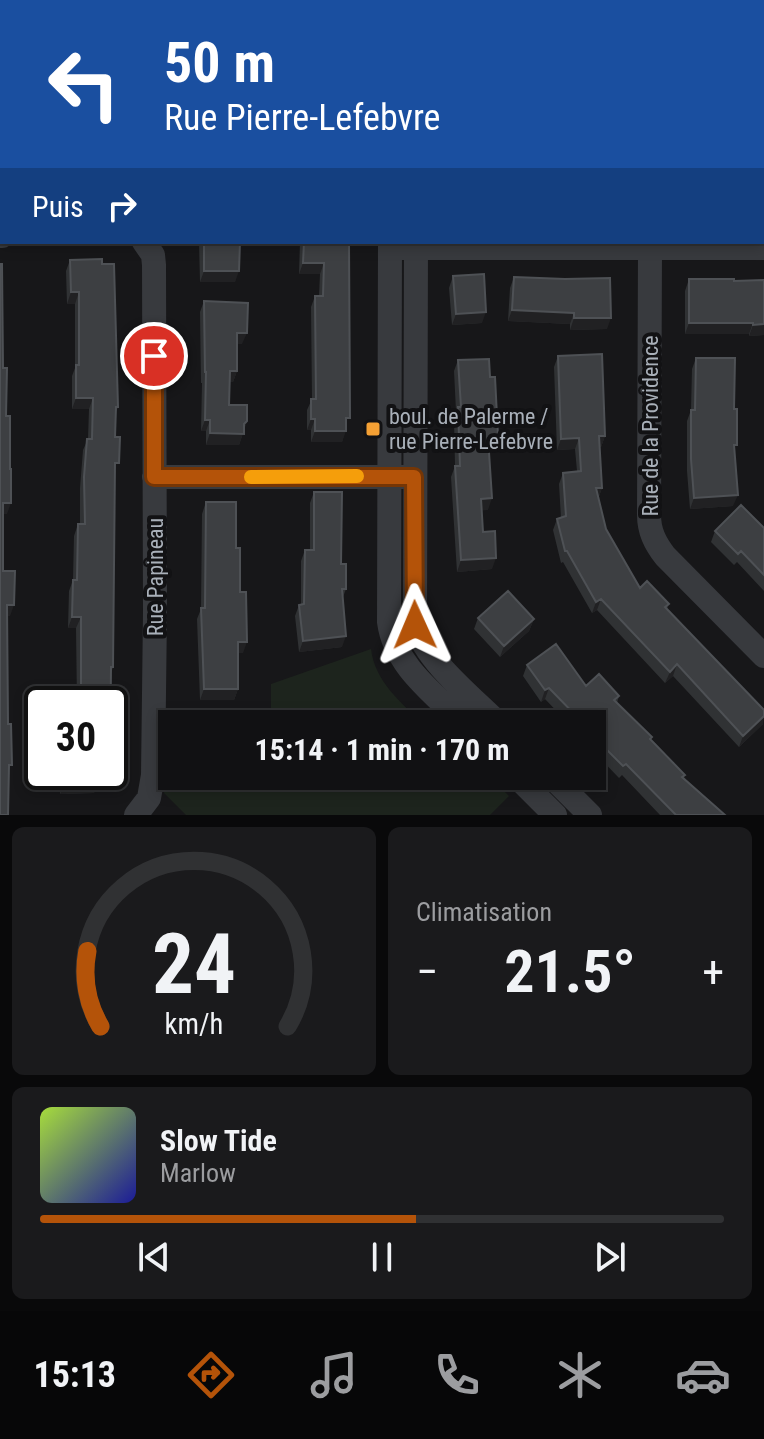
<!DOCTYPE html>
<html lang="fr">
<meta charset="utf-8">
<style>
body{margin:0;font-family:"Roboto Condensed",sans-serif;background:#1a1a1c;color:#f1f3f6;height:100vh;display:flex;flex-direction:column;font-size:30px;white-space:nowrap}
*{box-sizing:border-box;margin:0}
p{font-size:26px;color:#9c9da0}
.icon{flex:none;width:44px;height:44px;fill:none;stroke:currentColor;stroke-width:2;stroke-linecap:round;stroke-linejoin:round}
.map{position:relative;height:815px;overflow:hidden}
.details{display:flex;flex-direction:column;gap:12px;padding:12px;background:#09090a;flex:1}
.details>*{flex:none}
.banner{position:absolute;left:0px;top:0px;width:764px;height:244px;box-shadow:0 4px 12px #0003,0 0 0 2px #303133;background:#1a4fa0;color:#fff;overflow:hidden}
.speed{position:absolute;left:24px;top:686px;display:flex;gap:16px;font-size:40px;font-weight:700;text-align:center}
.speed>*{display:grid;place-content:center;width:104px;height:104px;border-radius:50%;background:#111113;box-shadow:0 4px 12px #0003,0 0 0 2px #303133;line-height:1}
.speed .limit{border:4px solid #111;border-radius:12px;background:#fff;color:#111}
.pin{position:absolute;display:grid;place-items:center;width:68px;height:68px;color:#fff;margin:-34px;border:4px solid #fff;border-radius:50%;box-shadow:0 2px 8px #0007}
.me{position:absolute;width:88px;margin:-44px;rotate:359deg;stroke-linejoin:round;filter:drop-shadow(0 0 6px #0008)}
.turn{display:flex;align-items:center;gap:28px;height:168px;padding:0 32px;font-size:36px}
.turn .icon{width:104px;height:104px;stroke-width:2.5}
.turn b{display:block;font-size:56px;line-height:68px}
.then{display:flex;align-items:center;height:76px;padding:0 32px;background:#0003;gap:16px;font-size:30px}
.big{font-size:60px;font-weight:700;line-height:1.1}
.details .card{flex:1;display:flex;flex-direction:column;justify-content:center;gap:12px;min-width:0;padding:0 28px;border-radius:12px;background:#1a1a1c}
.details .dial{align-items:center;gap:0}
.dial svg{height:208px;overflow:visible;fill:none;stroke:#303133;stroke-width:7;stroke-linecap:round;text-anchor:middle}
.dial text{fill:#f1f3f6;stroke:none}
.song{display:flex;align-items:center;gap:24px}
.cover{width:96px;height:96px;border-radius:12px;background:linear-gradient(135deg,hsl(80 70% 55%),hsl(240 70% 35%))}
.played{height:8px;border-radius:4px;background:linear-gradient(90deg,#b45309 55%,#303133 55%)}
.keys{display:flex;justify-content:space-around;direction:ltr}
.heat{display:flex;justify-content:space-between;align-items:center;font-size:44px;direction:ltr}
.details .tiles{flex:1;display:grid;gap:12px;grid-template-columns:1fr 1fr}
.card:last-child{grid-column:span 2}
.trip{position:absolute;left:158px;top:710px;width:448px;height:80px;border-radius:0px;background:#111113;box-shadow:0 4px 12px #0003,0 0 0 2px #303133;font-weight:700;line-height:80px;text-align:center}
.tab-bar{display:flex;height:128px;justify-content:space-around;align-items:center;background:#070708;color:#9c9da0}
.tab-bar .icon{width:56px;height:56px}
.tab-bar .selected{color:#b45309}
.tab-bar b{font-size:36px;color:#f1f3f6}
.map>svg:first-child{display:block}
.green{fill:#1d241d}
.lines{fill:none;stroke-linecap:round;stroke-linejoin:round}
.service{stroke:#383a3e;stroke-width:12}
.minor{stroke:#383a3e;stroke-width:24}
.wall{fill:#303234}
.shaded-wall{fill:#212123}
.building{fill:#3d3f42;stroke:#4e5155;stroke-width:2}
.route-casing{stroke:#753606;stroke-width:20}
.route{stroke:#b45309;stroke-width:14}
.slow{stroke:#f59e0b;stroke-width:14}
.poi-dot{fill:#f4a034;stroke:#121214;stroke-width:3}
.labels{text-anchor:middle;stroke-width:8;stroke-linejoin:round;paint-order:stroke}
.poi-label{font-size:22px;fill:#a9b0b9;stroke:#121214;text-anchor:start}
.street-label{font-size:22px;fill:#a9b0b9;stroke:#121214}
</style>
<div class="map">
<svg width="764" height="815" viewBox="0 0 764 815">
<rect width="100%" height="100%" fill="#171719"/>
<path class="green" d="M 371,649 C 375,682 401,702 423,724 L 172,724 L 172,776 L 474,776 C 482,783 491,794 502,789 L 509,796 L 490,815 L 186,815 L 164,793 L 167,779 L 168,710 L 271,709 L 271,684 Z"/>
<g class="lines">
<path class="service" d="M 174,0 L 174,2"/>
<path class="minor" d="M 388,0 L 389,2
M 420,2 L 420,0
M 0,236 L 2,236
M 390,242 L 389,622 C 395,667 434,693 464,724
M 416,242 L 415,625 C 427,662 471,696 499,724
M 402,248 L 764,248
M 650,248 L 649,515 C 649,531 655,543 665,556 L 764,656
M 154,477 L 404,477
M 516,776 L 555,815
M 551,776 L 590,815
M 136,815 L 149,798 L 153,775 L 155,612 L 154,265 L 153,255 L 144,242"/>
</g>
<path class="wall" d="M 199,242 L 240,242 L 235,282 L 200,282 Z
M 300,242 L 349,242 L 346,427 L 342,442 L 311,442 L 311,430 L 307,430 L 307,410 L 312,399 L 311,307 L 315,296 L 319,296 L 320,274 L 299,274 Z
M 70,260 L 118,407 L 115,414 L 113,667 L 111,673 L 110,704 L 77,704 L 76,628 L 68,628 L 69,591 L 73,580 L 74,536 L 78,524 L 80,524 L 80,488 L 83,450 L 88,439 L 89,409 L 72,409 L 72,376 L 75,368 L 75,304 L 67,304 L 66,271 Z
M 453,276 L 482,323 L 452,325 L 449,288 Z
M 514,277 L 607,329 L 570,330 L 570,324 L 508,321 L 510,288 Z
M 689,279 L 734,281 L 764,335 L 749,336 L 749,334 L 685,334 L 685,291 Z
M 204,301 L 242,344 L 237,344 L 237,371 L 233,382 L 230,382 L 229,405 L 247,421 L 239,445 L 206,445 L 206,431 L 201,431 L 202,383 L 201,383 L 200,312 Z
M 558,356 L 605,436 L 601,447 L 600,447 L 602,488 L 598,499 L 606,529 L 640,588 L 669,604 L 667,609 L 763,724 L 739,747 L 673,676 L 665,683 L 597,610 L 592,613 L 563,562 L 561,563 L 553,530 L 557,519 L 561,518 L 559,484 L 563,473 L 577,471 L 575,449 L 557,450 L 554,367 Z
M 696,358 L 734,453 L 733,506 L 690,509 L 687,471 L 687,421 L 691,410 L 692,369 Z
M 458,360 L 490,377 L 498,436 L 494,447 L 489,448 L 488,510 L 481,510 L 483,532 L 492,569 L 457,572 L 451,477 L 455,466 L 454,418 L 456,411 L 454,371 Z
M 314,492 L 341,564 L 346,589 L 343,597 L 342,647 L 299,652 L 295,616 L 299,605 L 301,605 L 301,561 L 305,550 L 310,550 L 310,503 Z
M 206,502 L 236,548 L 243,653 L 238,653 L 238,689 L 234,700 L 200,700 L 197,619 L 201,609 L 202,514 Z
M 764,528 L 764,591 L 737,562 L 734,565 L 711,542 L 715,531 Z
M 478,618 L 534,619 L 529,631 L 500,657 L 474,629 Z
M 527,665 L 586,686 L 619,696 L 617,703 L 685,775 L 684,778 L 725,815 L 660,815 L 622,775 L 619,778 L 595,753 L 596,751 L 592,748 L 592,724 L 569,724 L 545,699 L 541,702 L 523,676 Z
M 60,772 L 110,772 L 110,774 L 106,785 L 97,785 L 94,793 L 60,794 Z"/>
<path class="shaded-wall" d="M 467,0 L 524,0 L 523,2 L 466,2 Z
M 734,0 L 750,0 L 733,2 Z
M 0,25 L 2,25 L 2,46 L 0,46 Z
M 2,184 L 2,196 L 0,196 L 0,185 Z
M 762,192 L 764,192 L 764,203 L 762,203 Z
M 303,263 L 324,263 L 320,274 L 299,274 Z
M 204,271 L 239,271 L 235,282 L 200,282 Z
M 71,292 L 79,292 L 75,304 L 67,304 Z
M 512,310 L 574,313 L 570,324 L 508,321 Z
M 486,312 L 482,323 L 452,325 L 456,314 Z
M 574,318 L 611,318 L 607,329 L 570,330 Z
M 689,323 L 753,323 L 749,334 L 685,334 Z
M 764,324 L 764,335 L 749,336 L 753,325 Z
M 237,333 L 247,333 L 242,344 L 233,344 Z
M 230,371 L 237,371 L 233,382 L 225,382 Z
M 76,398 L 93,398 L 89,409 L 72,409 Z
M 311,419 L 315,419 L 311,430 L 307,430 Z
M 205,420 L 210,420 L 206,431 L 201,431 Z
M 247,421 L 239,445 L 206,445 L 210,433 L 244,424 Z
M 315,431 L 346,431 L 342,442 L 311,442 Z
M 498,436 L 494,447 L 484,448 L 488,437 Z
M 599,436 L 605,436 L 601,447 L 595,448 Z
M 579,438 L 575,449 L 557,450 L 561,439 Z
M 596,488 L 602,488 L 598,499 Z
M 738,495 L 733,506 L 690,509 L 694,498 Z
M 492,498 L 488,510 L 477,511 L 481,499 Z
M 3,503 L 11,503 L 7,514 L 0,514 Z
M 496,558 L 492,569 L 457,572 L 461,560 Z
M 601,599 L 597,610 L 592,613 L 596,602 Z
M 7,605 L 14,605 L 10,616 L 3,616 Z
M 72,617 L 81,617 L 76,628 L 68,628 Z
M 534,619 L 529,631 L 500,657 L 504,646 Z
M 346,636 L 342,647 L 299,652 L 303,641 Z
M 238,642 L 247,642 L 243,653 L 234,653 Z
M 677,664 L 673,676 L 665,683 L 670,672 Z
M 549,688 L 545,699 L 541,702 L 545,690 Z
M 204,689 L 238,689 L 234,700 L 200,700 Z
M 764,716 L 763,724 L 739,747 L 743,736 Z
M 97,774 L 110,774 L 106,785 L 97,785 L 94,793 L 60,794 L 65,782 Z"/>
<path class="building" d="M 0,0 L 104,0 L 104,2 L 2,2 L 2,25 L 0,25 Z
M 194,0 L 320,0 L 320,2 L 194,2 Z
M 0,147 L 2,147 L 2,184 L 0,185 Z
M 762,154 L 764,154 L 764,192 L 762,192 Z
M 204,242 L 240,242 L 239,271 L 204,271 Z
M 304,242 L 349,242 L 350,418 L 346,418 L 346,431 L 315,431 L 315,419 L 311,419 L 311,399 L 316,399 L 315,296 L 323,296 L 324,263 L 303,263 Z
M 102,259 L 102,264 L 114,264 L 118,407 L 116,407 L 115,437 L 120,437 L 119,463 L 115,463 L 113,667 L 111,667 L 110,768 L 110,704 L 81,704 L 81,617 L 72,617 L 73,580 L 77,580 L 78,524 L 85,524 L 84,477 L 87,439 L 92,439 L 93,398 L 76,398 L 76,365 L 79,365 L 79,292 L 71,292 L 70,260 Z
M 0,264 L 2,264 L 3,368 L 7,368 L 6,416 L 10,416 L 10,469 L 11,469 L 11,503 L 3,503 L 3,571 L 15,571 L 14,605 L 7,605 L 8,724 L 11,724 L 12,765 L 9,765 L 8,815 L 0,815 Z
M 484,274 L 486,312 L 456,314 L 453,276 Z
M 514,277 L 565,279 L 610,278 L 611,318 L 574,318 L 574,313 L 512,310 Z
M 689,279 L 734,279 L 734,281 L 764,280 L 764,324 L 753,325 L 753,323 L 689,323 Z
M 204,301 L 248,303 L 247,333 L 237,333 L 237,371 L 230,371 L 229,405 L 247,405 L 247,421 L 244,424 L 244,434 L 210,433 L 210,420 L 205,420 L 206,372 L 205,372 Z
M 602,354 L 605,436 L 599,436 L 602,488 L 596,488 L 606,529 L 640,588 L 647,581 L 669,604 L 665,607 L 764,710 L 764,716 L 743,736 L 677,664 L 670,672 L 601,599 L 596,602 L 567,551 L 565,551 L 557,519 L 566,516 L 563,473 L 581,471 L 579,438 L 561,439 L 558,356 Z
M 696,358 L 735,358 L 734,409 L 737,409 L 737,445 L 734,445 L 738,495 L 694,498 L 691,459 L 691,410 L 695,410 Z
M 489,359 L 490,377 L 495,377 L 498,436 L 488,437 L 492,498 L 481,499 L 483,532 L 495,531 L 496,558 L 461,560 L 455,466 L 460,466 L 458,407 L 461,407 L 458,360 Z
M 314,492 L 342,492 L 341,564 L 346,564 L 346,589 L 342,589 L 346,636 L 303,641 L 299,605 L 304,604 L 305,550 L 314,550 Z
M 206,502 L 236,502 L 236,548 L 240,548 L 240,592 L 246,592 L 247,642 L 238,642 L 238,689 L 204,689 L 201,608 L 205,608 Z
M 741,505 L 764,528 L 764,575 L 741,551 L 738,554 L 715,531 Z
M 508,591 L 534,619 L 504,646 L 478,618 Z
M 556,644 L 586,686 L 599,674 L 619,696 L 614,700 L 652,737 L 650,739 L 685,775 L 682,777 L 725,815 L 676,815 L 626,764 L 623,766 L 599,742 L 600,741 L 592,732 L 592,724 L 584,724 L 549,688 L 545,690 L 527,665 Z
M 64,772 L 110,772 L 110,774 L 97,774 L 98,782 L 65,782 Z"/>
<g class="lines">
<g class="route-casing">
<path id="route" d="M 154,356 L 154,477 L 414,477 L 415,625"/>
</g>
<use href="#route" class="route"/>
<path class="slow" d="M 251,477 L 357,476"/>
</g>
<rect class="poi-dot" x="365" y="421" width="16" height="16" rx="4"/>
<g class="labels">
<g class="poi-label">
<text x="389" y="424">boul. de Palerme /<tspan x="389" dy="25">rue Pierre-Lefebvre</tspan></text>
</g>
<g class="street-label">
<text transform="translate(650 426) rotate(-90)" y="8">Rue de la Providence</text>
<text transform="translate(155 577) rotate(-90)" y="8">Rue Papineau</text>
</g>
</g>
</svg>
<div class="speed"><div class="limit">30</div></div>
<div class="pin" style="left:154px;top:356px;background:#d93025"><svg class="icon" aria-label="arrive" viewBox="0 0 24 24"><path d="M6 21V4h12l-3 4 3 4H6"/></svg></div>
<svg class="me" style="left:415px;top:625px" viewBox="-20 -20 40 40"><path d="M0-17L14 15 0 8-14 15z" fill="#b45309" stroke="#fff" stroke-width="4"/></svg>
<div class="trip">15:14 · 1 min · 170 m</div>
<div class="banner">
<div class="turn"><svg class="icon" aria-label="left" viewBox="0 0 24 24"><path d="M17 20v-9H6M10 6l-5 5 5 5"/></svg><div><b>50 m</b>Rue Pierre-Lefebvre</div></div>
<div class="then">Puis<svg class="icon" aria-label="right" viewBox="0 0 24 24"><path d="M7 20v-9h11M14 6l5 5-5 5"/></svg></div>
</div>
</div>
<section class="details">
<div class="tiles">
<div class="card dial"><svg viewBox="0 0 100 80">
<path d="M14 69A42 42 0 1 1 86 69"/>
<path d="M14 69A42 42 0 0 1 9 40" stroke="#b45309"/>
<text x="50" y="56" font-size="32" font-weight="700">24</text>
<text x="50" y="72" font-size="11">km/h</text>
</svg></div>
<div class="card"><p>Climatisation</p>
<div class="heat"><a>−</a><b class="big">21.5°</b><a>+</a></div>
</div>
<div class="card">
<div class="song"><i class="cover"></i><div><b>Slow Tide</b><p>Marlow</p></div></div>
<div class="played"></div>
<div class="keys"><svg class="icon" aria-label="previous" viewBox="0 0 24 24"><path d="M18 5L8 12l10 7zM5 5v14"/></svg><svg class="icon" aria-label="pause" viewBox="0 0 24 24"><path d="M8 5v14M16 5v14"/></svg><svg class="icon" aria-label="next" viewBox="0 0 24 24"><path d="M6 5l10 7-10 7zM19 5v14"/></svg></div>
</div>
</div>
</section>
<nav class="tab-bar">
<b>15:13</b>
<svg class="icon selected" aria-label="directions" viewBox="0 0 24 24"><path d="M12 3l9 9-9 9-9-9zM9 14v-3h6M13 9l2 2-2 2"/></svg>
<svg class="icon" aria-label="music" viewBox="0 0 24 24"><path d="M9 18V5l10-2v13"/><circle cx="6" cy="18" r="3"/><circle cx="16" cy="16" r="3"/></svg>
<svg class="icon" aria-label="phone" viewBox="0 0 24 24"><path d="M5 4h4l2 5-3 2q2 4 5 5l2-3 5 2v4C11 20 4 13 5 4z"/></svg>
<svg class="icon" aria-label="climate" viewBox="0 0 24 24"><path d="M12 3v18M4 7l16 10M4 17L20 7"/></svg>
<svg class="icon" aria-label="car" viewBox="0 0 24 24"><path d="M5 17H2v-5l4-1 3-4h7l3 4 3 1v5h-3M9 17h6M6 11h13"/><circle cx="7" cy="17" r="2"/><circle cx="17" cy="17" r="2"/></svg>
</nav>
